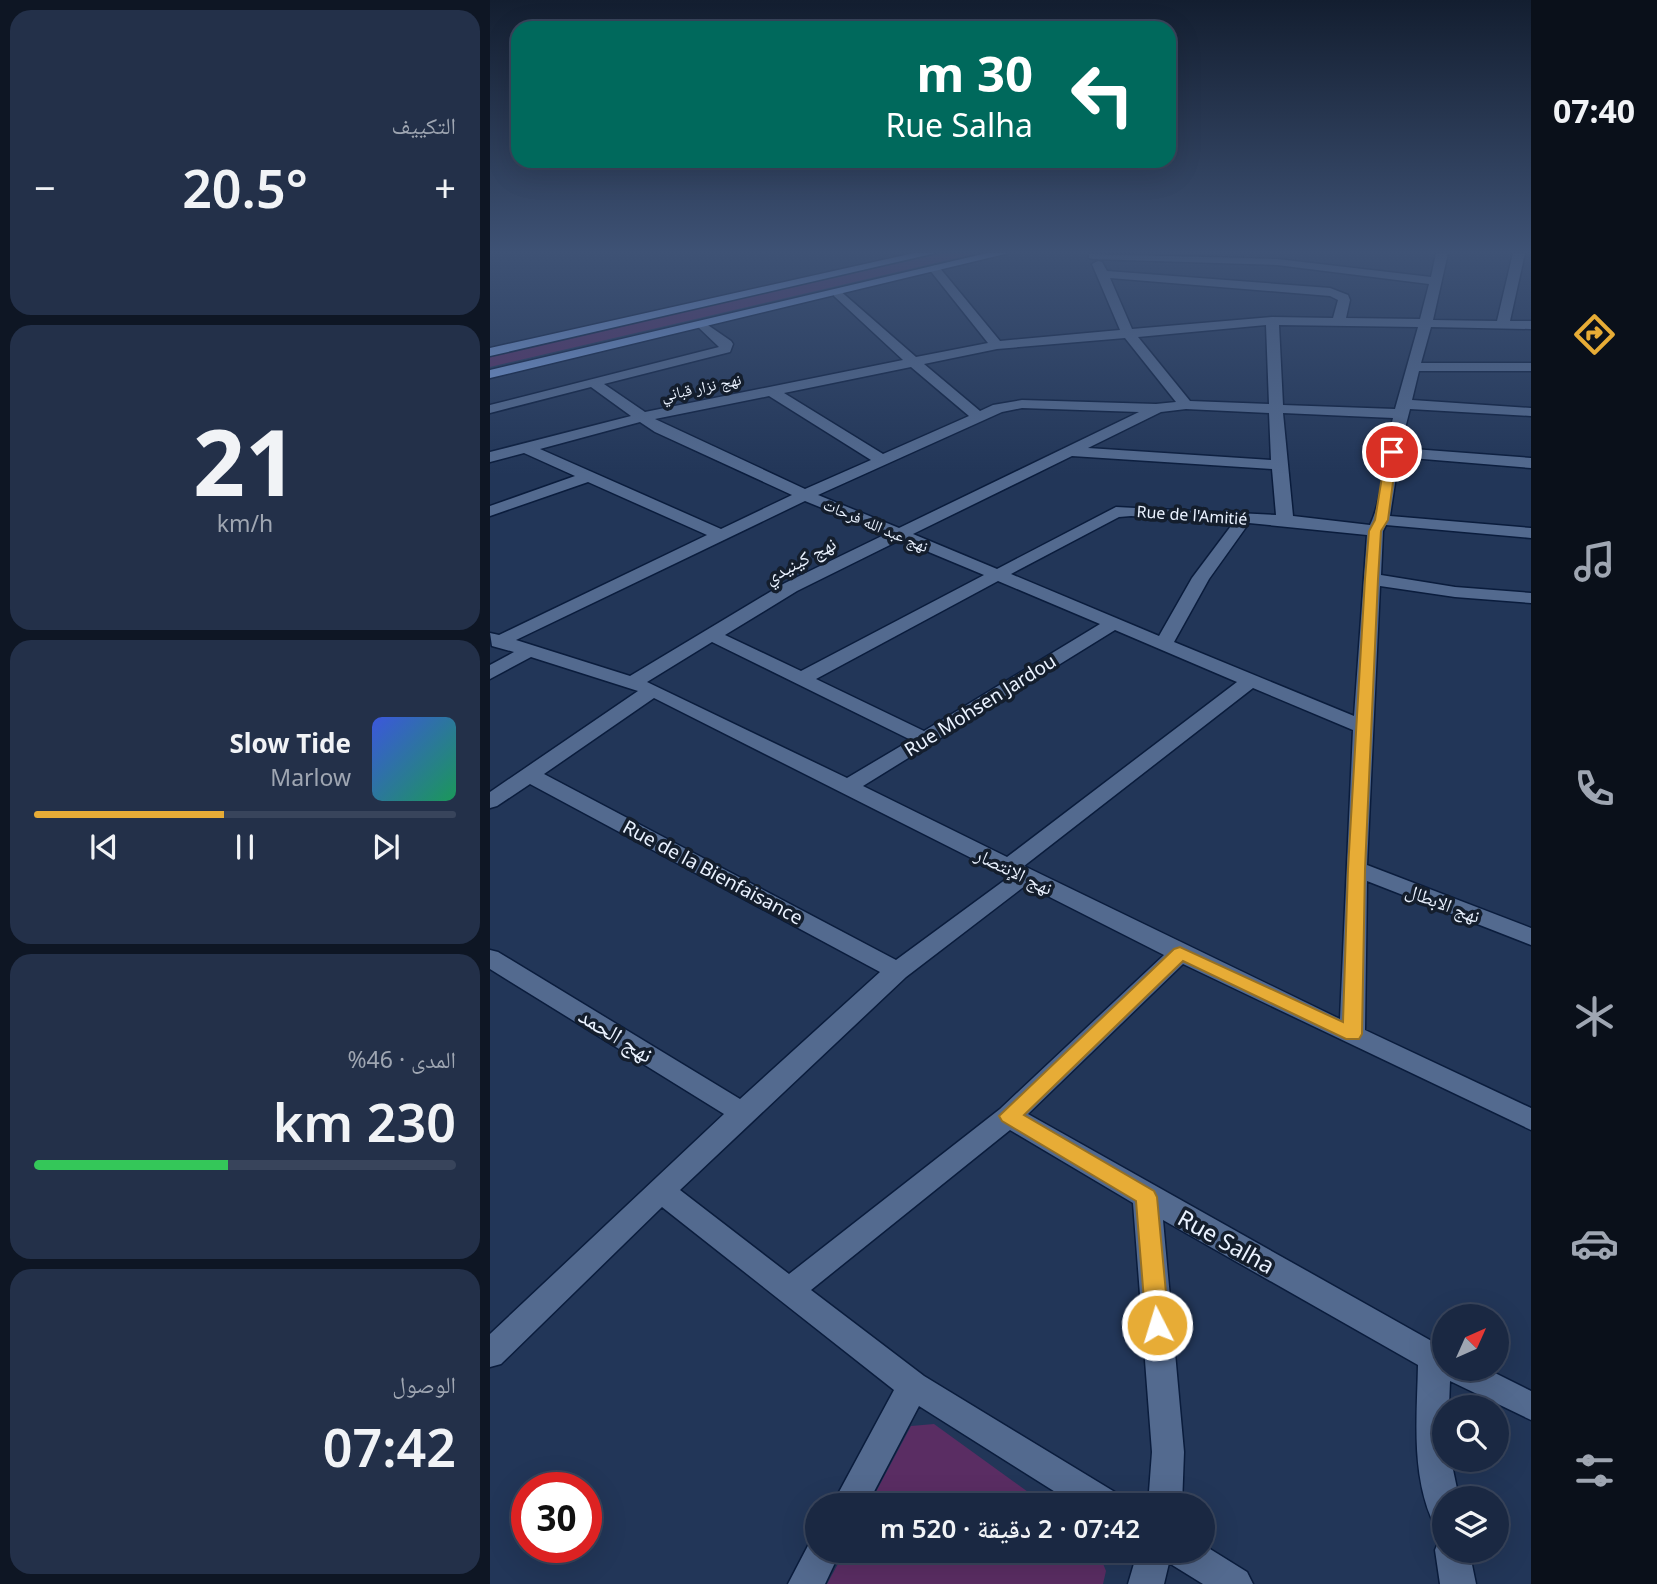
<!DOCTYPE html>
<html lang="ar">
<meta charset="utf-8">
<style>
body{margin:0;font-family:"Noto Sans","Noto Naskh Arabic",sans-serif;background:#233049;color:#f1f3f6;direction:rtl;height:100vh;display:flex;flex-direction:column;font-size:26px;white-space:nowrap}
*{box-sizing:border-box;margin:0}
p{font-size:23px;color:#9fa6b2}
.icon{flex:none;width:38px;height:38px;fill:none;stroke:currentColor;stroke-width:2;stroke-linecap:round;stroke-linejoin:round}
.map{position:relative;flex:1;overflow:hidden;direction:ltr}
.sheet{display:flex;flex-direction:column;gap:10px;padding:10px;background:#0e1624;width:490px}
.sheet>*{flex:none}
.hud{position:absolute;left:21px;top:21px;width:665px;height:147px;border-radius:21px;box-shadow:0 7px 28px #0002,0 0 0 2px #38445b;direction:rtl;background:#00695c;color:#fff;overflow:hidden}
.needle{width:46px;rotate:45deg}
.controls{position:absolute;left:942px;top:1304px;display:grid;gap:14px}
.controls a{display:grid;place-items:center;width:77px;height:77px;border-radius:50%;background:#1a2842;box-shadow:0 7px 28px #0002,0 0 0 2px #38445b;font-size:35px}
.speed{position:absolute;left:21px;top:1472px;display:flex;gap:14px;font-size:35px;font-weight:700;text-align:center}
.speed>*{display:grid;place-content:center;width:91px;height:91px;border-radius:50%;background:#1a2842;box-shadow:0 7px 28px #0002,0 0 0 2px #38445b;line-height:1}
.speed .limit{border:10px solid #d22;background:#fff;color:#111}
.pin{position:absolute;display:grid;place-items:center;width:60px;height:60px;color:#fff;margin:-30px;border:4px solid #fff;border-radius:50%;box-shadow:0 2px 7px #0007}
.me{position:absolute;width:77px;margin:-38px;rotate:355deg;stroke-linejoin:round;filter:drop-shadow(0 0 5px #0008)}
.turn{display:flex;align-items:center;gap:24px;height:147px;padding:0 28px;font-size:32px}
.turn .icon{width:91px;height:91px;stroke-width:2.5}
.turn b{display:block;font-size:49px;line-height:60px}
.big{font-size:52px;font-weight:600;line-height:1.1}
.sheet .widget{flex:1;display:flex;flex-direction:column;justify-content:center;gap:10px;min-width:0;padding:0 24px;border-radius:21px;background:#233049}
.sheet .dial{align-items:center;gap:0}
.dial b{font-size:91px;line-height:1}
.song{display:flex;align-items:center;gap:21px}
.cover{width:84px;height:84px;border-radius:10px;background:linear-gradient(135deg,hsl(230 70% 55%),hsl(150 70% 35%))}
.played{height:7px;border-radius:4px;background:linear-gradient(90deg,#e7ac36 45%,#38445b 45%)}
.keys{display:flex;justify-content:space-around;direction:ltr}
.heat{display:flex;justify-content:space-between;align-items:center;font-size:38px;direction:ltr}
.charge{height:10px;border-radius:5px;background:linear-gradient(90deg,#34c759 46%,#38445b 0)}
.trip{position:absolute;left:315px;top:1493px;width:410px;height:70px;border-radius:35px;background:#1a2842;box-shadow:0 7px 28px #0002,0 0 0 2px #38445b;font-weight:600;line-height:70px;text-align:center;direction:rtl}
main{display:flex;flex:1;min-height:0}
.dock{display:flex;flex-direction:column;width:126px;justify-content:space-around;align-items:center;background:#0a101a;color:#9fa6b2}
.dock .icon{width:49px;height:49px}
.dock .active{color:#e7ac36}
.dock b{font-size:32px;color:#f1f3f6}
.map>svg:first-child{display:block}
.green{fill:#5a2d63}
.lines{fill:none;stroke-linecap:round;stroke-linejoin:round}
.minor-casing{stroke:#0a1c3c;stroke-width:3}
.highway-casing{stroke:#0a1c3c;stroke-width:3}
.minor{fill:#536a8f;fill-rule:evenodd}
.highway{fill:#7b9fdc;fill-rule:evenodd}
.route{fill:#e7ac36;stroke:#967023;stroke-width:2}
.labels{text-anchor:middle;stroke-width:7;stroke-linejoin:round;paint-order:stroke}
.far-street-label{font-size:16px;fill:#eaf2ff;stroke:#141e2d}
.street-label{font-size:19px;fill:#eaf2ff;stroke:#141e2d}
.near-street-label{font-size:23px;fill:#eaf2ff;stroke:#141e2d}
</style>
<main>
<nav class="dock">
<b>07:40</b>
<svg class="icon active" aria-label="directions" viewBox="0 0 24 24"><path d="M12 3l9 9-9 9-9-9zM9 14v-3h6M13 9l2 2-2 2"/></svg>
<svg class="icon" aria-label="music" viewBox="0 0 24 24"><path d="M9 18V5l10-2v13"/><circle cx="6" cy="18" r="3"/><circle cx="16" cy="16" r="3"/></svg>
<svg class="icon" aria-label="phone" viewBox="0 0 24 24"><path d="M5 4h4l2 5-3 2q2 4 5 5l2-3 5 2v4C11 20 4 13 5 4z"/></svg>
<svg class="icon" aria-label="climate" viewBox="0 0 24 24"><path d="M12 3v18M4 7l16 10M4 17L20 7"/></svg>
<svg class="icon" aria-label="car" viewBox="0 0 24 24"><path d="M5 17H2v-5l4-1 3-4h7l3 4 3 1v5h-3M9 17h6M6 11h13"/><circle cx="7" cy="17" r="2"/><circle cx="17" cy="17" r="2"/></svg>
<svg class="icon" aria-label="filters" viewBox="0 0 24 24"><path d="M4 7h16M4 17h16"/><circle cx="9" cy="7" r="2"/><circle cx="15" cy="17" r="2"/></svg>
</nav>
<div class="map">
<svg width="1041" height="1584" viewBox="0 0 1041 1584">
<rect width="100%" height="100%" fill="#223658"/>
<path class="green" d="M 453,253 L 488,253 L 0,367 L 0,356 Z
M 444,1424 L 556,1505 L 379,1505 L 421,1426 Z
M 355,1551 L 608,1551 L 616,1571 L 613,1584 L 337,1584 Z"/>
<g class="lines">
<g class="minor-casing">
<path id="minor" d="M 599,254 L 787,259 L 941,277 L 946,253 L 958,253 L 943,320 L 1007,321 L 1023,253 L 1035,253 L 1020,321 L 1041,321 L 1041,329 L 941,327 L 931,363 L 1041,363 L 1041,371 L 929,371 L 922,400 L 1041,408 L 1041,416 L 920,409 L 910,448 L 1041,458 L 1041,468 L 909,457 L 900,516 L 1041,528 L 1041,538 L 896,525 L 893,531 L 891,575 L 965,587 L 1041,593 L 1041,603 L 965,597 L 890,586 L 877,865 L 1041,928 L 1041,945 L 877,881 L 875,1030 L 1041,1108 L 1041,1130 L 693,964 L 538,1114 L 954,1348 L 954,1368 L 995,1368 L 1041,1391 L 1041,1420 L 960,1381 L 959,1407 L 954,1407 L 954,1460 L 961,1460 L 969,1498 L 954,1498 L 954,1525 L 942,1520 C 921,1472 927,1416 928,1365 L 673,1220 L 694,1452 L 692,1505 L 658,1505 L 662,1452 L 643,1203 L 520,1130 L 321,1290 L 434,1376 L 628,1494 L 633,1505 L 586,1505 L 429,1406 L 377,1505 L 342,1505 L 404,1390 L 172,1207 L 11,1364 L 0,1367 L 0,1334 L 234,1114 L 0,969 L 0,950 L 8,952 L 250,1099 L 390,972 L 40,784 L 7,806 L 0,808 L 0,792 L 148,691 L 41,657 L 0,679 L 0,665 L 24,652 L 2,646 L 0,633 L 9,635 L 217,535 L 98,482 L 0,516 L 0,506 L 85,476 L 34,453 L 0,462 L 0,452 L 141,416 L 101,387 L 0,413 L 0,405 L 229,347 L 206,325 L 212,321 L 241,341 L 243,344 L 240,352 L 114,384 L 155,412 L 413,360 L 344,296 L 344,290 L 348,289 L 426,357 L 498,343 L 439,269 L 445,265 L 449,267 L 510,341 L 630,330 L 602,264 L 608,261 L 612,262 L 617,271 L 840,288 L 858,295 L 860,300 L 856,318 L 930,319 L 939,284 L 787,265 L 603,259 L 599,258 ZM 620,278 L 840,296 L 848,300 L 843,318 L 782,317 L 642,329 ZM 776,325 L 779,404 L 700,401 L 648,337 ZM 789,325 L 928,327 L 905,409 L 793,405 ZM 635,338 L 686,402 L 666,404 L 532,400 L 503,405 L 490,411 L 434,364 L 507,349 ZM 421,367 L 479,416 L 393,454 L 294,393 ZM 279,396 L 381,460 L 315,489 L 165,419 ZM 532,408 L 649,412 L 409,528 L 328,495 L 512,412 ZM 696,409 L 779,413 L 781,460 L 598,448 L 671,412 ZM 793,413 L 903,418 C 894,451 894,496 880,525 L 803,516 ZM 150,422 L 165,432 L 302,495 L 231,529 L 50,449 ZM 582,456 L 782,469 L 786,515 L 626,507 L 507,569 L 423,534 ZM 315,501 L 396,534 L 295,583 L 140,676 L 26,640 ZM 641,516 L 744,522 L 702,578 L 669,636 L 521,574 L 629,517 ZM 759,523 L 877,535 L 864,716 L 684,642 L 719,579 ZM 410,540 L 494,575 L 311,671 L 235,635 L 307,591 ZM 508,581 L 610,624 L 434,731 L 326,679 ZM 625,630 L 747,682 L 517,857 L 373,786 ZM 222,642 L 421,740 L 357,778 L 157,682 ZM 763,688 L 863,730 L 850,1019 L 534,866 ZM 164,698 L 519,877 L 406,960 L 54,774 ZM 536,885 L 674,955 L 510,1109 L 299,1274 L 190,1190 L 416,977 Z
M 327,1536 L 327,1550 L 351,1550 L 335,1584 L 298,1584 L 322,1538 Z
M 954,1537 L 954,1550 L 979,1550 L 986,1584 L 950,1584 L 945,1550 L 950,1538 Z
M 712,1544 L 757,1572 L 763,1584 L 713,1584 L 679,1563 L 674,1584 L 638,1584 L 648,1550 L 712,1550 Z"/>
</g>
<g class="highway-casing">
<path id="highway" d="M 424,253 L 446,253 L 0,356 L 0,348 Z
M 497,253 L 519,253 L 0,378 L 0,370 Z"/>
</g>
<use href="#minor" class="minor"/>
<use href="#highway" class="highway"/>
</g>
<linearGradient id="sky" x2="0" y2="1"><stop stop-color="#131e30"/><stop offset="0.53" stop-color="#3e5275"/><stop offset="1" stop-color="#3e5275" stop-opacity="0"/></linearGradient>
<rect width="1041" height="475" fill="url(#sky)"/>
<path class="route" d="M 902,448 L 907,452 L 898,520 L 891,531 L 888,579 L 875,869 L 872,1034 L 869,1039 L 856,1039 L 693,961 L 534,1115 L 664,1191 L 667,1197 L 679,1325 L 675,1332 L 667,1335 L 659,1332 L 656,1325 L 646,1201 L 512,1121 L 509,1116 L 684,949 L 690,947 L 853,1022 L 858,869 L 875,579 L 879,531 L 885,520 L 896,452 Z"/>
<g class="labels">
<g class="far-street-label">
<text transform="translate(211 387) rotate(-12)" y="6">نهج نزار قباني</text>
<text transform="translate(702 515) rotate(4)" y="6">Rue de l'Amitié</text>
<text transform="translate(386 525) rotate(23)" y="6">نهج عبد الله فرحات</text>
</g>
<g class="street-label">
<text transform="translate(310 560) rotate(-28)" y="7">نهج كينيدي</text>
<text transform="translate(490 705) rotate(-32)" y="7">Rue Mohsen Jardou</text>
<text transform="translate(524 871) rotate(26)" y="7">نهج الإنتصار</text>
<text transform="translate(223 872) rotate(28)" y="7">Rue de la Bienfaisance</text>
<text transform="translate(953 903) rotate(21)" y="7">نهج الابطال</text>
</g>
<g class="near-street-label">
<text transform="translate(126 1035) rotate(32)" y="8">نهج الحمد</text>
<text transform="translate(736 1242) rotate(29)" y="8">Rue Salha</text>
</g>
</g>
</svg>
<div class="controls">
<a><svg class="needle" viewBox="-14 -14 28 28"><path d="M0-13l5 13h-10z" fill="#e53935"/><path d="M0 13l5-13h-10z" fill="#9fa6b2"/></svg></a>
<a><svg class="icon" aria-label="search" viewBox="0 0 24 24"><circle cx="10" cy="10" r="6"/><path d="M15 15l6 6"/></svg></a>
<a><svg class="icon" aria-label="layers" viewBox="0 0 24 24"><path d="M12 4l9 5-9 5-9-5zM3 14l9 5 9-5"/></svg></a>
</div>
<div class="speed"><div class="limit">30</div></div>
<div class="pin" style="left:902px;top:452px;background:#d93025"><svg class="icon" aria-label="arrive" viewBox="0 0 24 24"><path d="M6 21V4h12l-3 4 3 4H6"/></svg></div>
<svg class="me" style="left:667px;top:1325px" viewBox="-20 -20 40 40"><circle r="17" fill="#e7ac36" stroke="#fff" stroke-width="3"/><path d="M0-11L8 9 0 5-8 9z" fill="#fff"/></svg>
<div class="trip">07:42 · 2 دقيقة · 520 m</div>
<div class="hud">
<div class="turn"><svg class="icon" aria-label="left" viewBox="0 0 24 24"><path d="M17 20v-9H6M10 6l-5 5 5 5"/></svg><div><b>30 m</b>Rue Salha</div></div>
</div>
</div>
<section class="sheet">
<div class="widget"><p>التكييف</p>
<div class="heat"><a>−</a><b class="big">20.5°</b><a>+</a></div>
</div>
<div class="widget dial"><b>21</b><p>km/h</p></div>
<div class="widget">
<div class="song"><i class="cover"></i><div><b>Slow Tide</b><p>Marlow</p></div></div>
<div class="played"></div>
<div class="keys"><svg class="icon" aria-label="previous" viewBox="0 0 24 24"><path d="M18 5L8 12l10 7zM5 5v14"/></svg><svg class="icon" aria-label="pause" viewBox="0 0 24 24"><path d="M8 5v14M16 5v14"/></svg><svg class="icon" aria-label="next" viewBox="0 0 24 24"><path d="M6 5l10 7-10 7zM19 5v14"/></svg></div>
</div>
<div class="widget"><p>المدى · 46%</p><b class="big">230 km</b><div class="charge"></div></div>
<div class="widget"><p>الوصول</p><b class="big">07:42</b></div>
</section>
</main>
